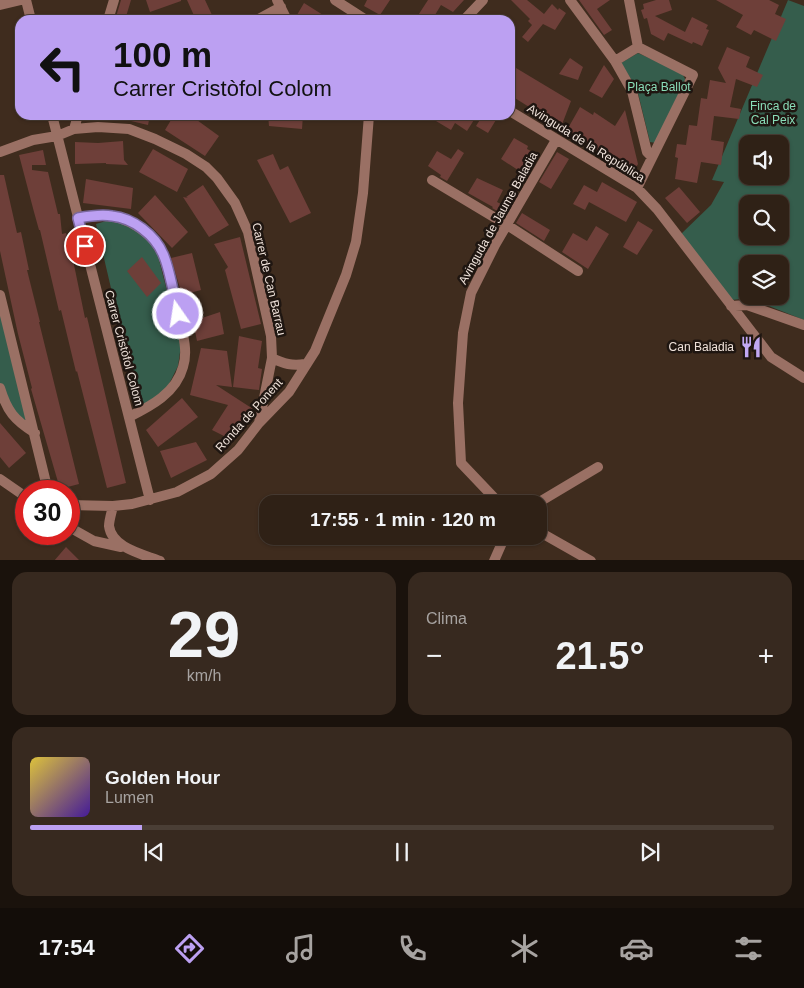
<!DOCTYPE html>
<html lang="es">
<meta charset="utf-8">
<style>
body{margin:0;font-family:Helvetica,sans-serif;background:#37291f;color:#f1f3f6;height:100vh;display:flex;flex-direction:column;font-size:19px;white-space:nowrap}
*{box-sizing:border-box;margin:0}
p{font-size:16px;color:#a7a3a1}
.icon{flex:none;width:28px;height:28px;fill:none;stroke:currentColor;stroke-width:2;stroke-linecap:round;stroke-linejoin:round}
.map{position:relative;height:560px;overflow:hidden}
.sheet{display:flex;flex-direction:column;gap:12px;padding:12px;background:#1a120c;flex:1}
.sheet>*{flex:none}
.hud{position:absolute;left:15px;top:15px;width:500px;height:105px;border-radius:15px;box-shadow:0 1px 4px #0004,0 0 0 1px #4a3e35;background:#bca0f2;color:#111;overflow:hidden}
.tools{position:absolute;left:739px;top:135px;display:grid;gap:10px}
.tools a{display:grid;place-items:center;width:50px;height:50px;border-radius:10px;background:#2f2116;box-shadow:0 1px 4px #0004,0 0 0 1px #4a3e35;font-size:25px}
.speed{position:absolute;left:15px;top:480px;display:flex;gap:10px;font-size:25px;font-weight:700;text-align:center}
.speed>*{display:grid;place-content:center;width:65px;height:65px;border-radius:50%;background:#2f2116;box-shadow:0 1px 4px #0004,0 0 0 1px #4a3e35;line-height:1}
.speed .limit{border:8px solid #d22;background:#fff;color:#111}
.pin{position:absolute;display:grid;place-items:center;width:42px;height:42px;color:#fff;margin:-21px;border:2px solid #fff;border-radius:50%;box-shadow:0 1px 5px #0007}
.me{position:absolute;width:55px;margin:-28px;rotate:347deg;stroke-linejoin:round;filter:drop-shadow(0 0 4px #0008)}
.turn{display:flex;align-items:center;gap:18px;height:105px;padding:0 15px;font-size:22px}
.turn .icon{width:65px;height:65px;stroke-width:2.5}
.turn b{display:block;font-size:35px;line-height:42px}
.big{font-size:38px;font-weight:700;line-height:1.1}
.sheet .card{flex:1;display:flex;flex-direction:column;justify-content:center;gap:8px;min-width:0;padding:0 18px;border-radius:15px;background:#37291f}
.sheet .dial{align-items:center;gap:0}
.dial b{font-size:65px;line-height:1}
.song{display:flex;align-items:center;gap:15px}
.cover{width:60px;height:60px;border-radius:8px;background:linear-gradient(135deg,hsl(50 70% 55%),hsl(260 70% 35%))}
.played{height:5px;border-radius:2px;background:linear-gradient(90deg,#bca0f2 15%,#4a3e35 15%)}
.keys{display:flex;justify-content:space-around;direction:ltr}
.heat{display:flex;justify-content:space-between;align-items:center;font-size:28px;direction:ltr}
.sheet .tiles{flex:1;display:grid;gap:12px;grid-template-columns:1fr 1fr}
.card:last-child{grid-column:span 2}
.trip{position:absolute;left:259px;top:495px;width:288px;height:50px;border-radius:15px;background:#2f2116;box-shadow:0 1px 4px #0004,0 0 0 1px #4a3e35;font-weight:700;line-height:50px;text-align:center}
.dock{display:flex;height:80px;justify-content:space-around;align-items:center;background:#130d09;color:#a7a3a1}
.dock .icon{width:35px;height:35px}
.dock .active{color:#bca0f2}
.dock b{font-size:22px;color:#f1f3f6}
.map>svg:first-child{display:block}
.green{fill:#355d4c;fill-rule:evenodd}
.building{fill:#6e3f39}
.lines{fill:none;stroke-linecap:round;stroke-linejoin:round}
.street{stroke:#9a7064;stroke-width:10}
.route-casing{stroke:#7a689d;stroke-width:12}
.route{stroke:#bca0f2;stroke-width:9}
.labels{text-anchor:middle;stroke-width:5;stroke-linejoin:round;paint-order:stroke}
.park-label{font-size:12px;fill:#8addb8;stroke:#1f1611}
.street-label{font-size:12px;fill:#efe2da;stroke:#1f1611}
.poi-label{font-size:12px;fill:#efe2da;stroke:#1f1611;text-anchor:end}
</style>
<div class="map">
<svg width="804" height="561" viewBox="0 0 804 561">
<rect width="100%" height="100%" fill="#3f2c1e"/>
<path class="green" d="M 788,0 L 804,6 L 804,320 L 749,298 L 732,300 L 681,234 L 711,205 L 724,182 L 712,180 ZM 748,144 L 780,144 L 780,176 L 748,176 ZM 748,204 L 780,204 L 780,236 L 748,236 ZM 748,264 L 780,264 L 780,296 L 748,296 Z
M 638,53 L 682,73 L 686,81 L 656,143 L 650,142 L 637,89 L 621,63 Z
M 106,221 L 133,225 L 148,240 L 158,256 L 181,345 L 178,366 L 168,386 L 154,400 L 139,408 L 96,224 Z
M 0,310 L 33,431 L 19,424 L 0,384 Z"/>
<path class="building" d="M 121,0 L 131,0 L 125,20 L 115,20 Z
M 146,0 L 181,0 L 181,1 L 150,12 Z
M 187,0 L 205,0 L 212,15 L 200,20 L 196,20 Z
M 367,0 L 390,0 L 380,15 L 364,6 Z
M 428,0 L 464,0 L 453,12 L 441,5 L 432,20 L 415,20 Z
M 511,0 L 527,0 L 544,14 L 552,4 L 558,10 L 559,8 L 566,13 L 555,30 L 543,24 L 528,42 L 522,37 L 532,25 L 528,21 L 530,19 Z
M 579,0 L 610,0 L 597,9 L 612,30 L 604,35 Z
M 656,0 L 669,0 L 672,10 L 655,16 L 685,32 L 692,17 L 708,25 L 706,29 L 709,30 L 702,46 L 693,42 L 692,44 L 668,33 L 664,41 L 651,34 L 647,18 L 644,19 L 641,10 L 644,9 L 643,4 Z
M 716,0 L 769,0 L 779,5 L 775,14 L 786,19 L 776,41 L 754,30 L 751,35 L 736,27 L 743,15 Z
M 304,3 L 331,20 L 294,20 Z
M 727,47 L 750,57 L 746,67 L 763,75 L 757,87 L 736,79 L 730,107 L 741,109 L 739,119 L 714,116 L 711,140 L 724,142 L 721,165 L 701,162 L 697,183 L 675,179 L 678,158 L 675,157 L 677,144 L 686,145 L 689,125 L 697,126 L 701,98 L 707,99 L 710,80 L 726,83 L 718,68 Z
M 570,58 L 583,67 L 578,80 L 559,74 Z
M 604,65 L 614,79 L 602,98 L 589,91 Z
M 510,68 L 514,70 L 516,68 L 571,101 L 561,127 L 510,95 Z
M 580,107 L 593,115 L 594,112 L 615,126 L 625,110 L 638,164 L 633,172 L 594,149 L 567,130 Z
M 119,115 L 150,115 L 148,125 L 118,118 Z
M 174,115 L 190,115 L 219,136 L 205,156 L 165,130 Z
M 268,115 L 303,115 L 302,129 L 269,126 Z
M 426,115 L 477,115 L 467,131 L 455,123 L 451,130 Z
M 483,115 L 499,115 L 488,133 L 476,126 Z
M 514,138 L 528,146 L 527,149 L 539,155 L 527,176 L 501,159 Z
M 123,141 L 124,160 L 128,165 L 106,164 L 106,163 L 75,164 L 75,142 L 98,143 Z
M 153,149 L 188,169 L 177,192 L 139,172 Z
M 458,149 L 464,153 L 447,181 L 440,177 L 441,175 L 428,166 L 437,151 L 451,159 Z
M 43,150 L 46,165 L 32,165 L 32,170 L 48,172 L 58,214 L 60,214 L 62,234 L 66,233 L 73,260 L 85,318 L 87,317 L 126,483 L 107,488 L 77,371 L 76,372 L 61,310 L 59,311 L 40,230 L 39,230 L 34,212 L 19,155 Z
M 557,152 L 569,159 L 551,189 L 539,182 Z
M 273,154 L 280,170 L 288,166 L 311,213 L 290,223 L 257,160 Z
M 0,175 L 4,175 L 17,233 L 21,232 L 29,270 L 27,270 L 40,322 L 39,322 L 79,484 L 60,489 L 31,389 L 32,388 L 18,334 L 0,251 Z
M 477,178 L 503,190 L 497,202 L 503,205 L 499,212 L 492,208 L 493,207 L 468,193 Z
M 86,179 L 133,188 L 131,209 L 83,203 Z
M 602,182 L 637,202 L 626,222 L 589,202 L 585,210 L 573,204 L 584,185 L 597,192 Z
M 203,185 L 229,225 L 209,237 L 183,197 L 188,198 L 186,197 Z
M 679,187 L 700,212 L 687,223 L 665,198 Z
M 155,195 L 188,232 L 172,248 L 138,213 Z
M 522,213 L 550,230 L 544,241 L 516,223 Z
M 638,221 L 653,230 L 637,255 L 623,247 Z
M 596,226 L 609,234 L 588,269 L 562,252 L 573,233 L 587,241 Z
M 240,237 L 261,324 L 241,329 L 225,270 L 228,267 L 214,244 Z
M 192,253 L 201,290 L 182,295 L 171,258 Z
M 142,257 L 161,283 L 147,297 L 127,271 Z
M 220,312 L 224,334 L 197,341 L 193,321 Z
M 239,336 L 262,341 L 258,368 L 262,369 L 259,390 L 233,387 Z
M 201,348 L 227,351 L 232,387 L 216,385 L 253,409 L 232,440 L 212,430 L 228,405 L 190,395 Z
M 182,398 L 198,417 L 158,447 L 146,430 Z
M 0,423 L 26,453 L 9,468 L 0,457 Z
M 196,442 L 207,460 L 171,478 L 160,451 Z
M 66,547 L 80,561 L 54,561 Z"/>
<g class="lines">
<path class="street" d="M 26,0 L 31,20
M 277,0 L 287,20
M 335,0 L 366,20
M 570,0 L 615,61 L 632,91 L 647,152 L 652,157
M 629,0 L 638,47
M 0,5 L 21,0
M 108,20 L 114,0
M 257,20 L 281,7
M 464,20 L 483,0
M 615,61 L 638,47
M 510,111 L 637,188 L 657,209 L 771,357 L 804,378
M 52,115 L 150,500
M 74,129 L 78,115
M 0,152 L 33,140 L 57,136 L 74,129 L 98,127 L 129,129 L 155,139 L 186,154 L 206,167 L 217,178 L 235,203 L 248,232 L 271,336 L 272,358 L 259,423
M 432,180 L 507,225 L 578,271
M 637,188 L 693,75 L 638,47
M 77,218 C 106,214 122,214 145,232 C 152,238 160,247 163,256 C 170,273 173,293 177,311 C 181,328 189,349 183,367 C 176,393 151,406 129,417
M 0,295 L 48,491
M 731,306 L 747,305 L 804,325
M 272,358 C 284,364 292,366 305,364
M 0,388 C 7,411 14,420 35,433
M 0,479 L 26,497
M 500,504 L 461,463 L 458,403 L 463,333 L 471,293 L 495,245 L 556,140
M 536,504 L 598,467
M 69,505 L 113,506 L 132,504 L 177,492 L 211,474 L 238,450 L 259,423 L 289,392 L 315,351 L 346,275 L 356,242 L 363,193 L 369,115
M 113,506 C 112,511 109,520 109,526 C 112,548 142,554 160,561
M 69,527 L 94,541 L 121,547
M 538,531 L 591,561
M 494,561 L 505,536"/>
</g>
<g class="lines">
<g class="route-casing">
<path id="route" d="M 85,246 L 78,218 C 89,216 101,214 112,216 C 133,218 155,235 163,254 C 170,269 174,297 178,314"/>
</g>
<use href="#route" class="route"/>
</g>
<defs>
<g id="restaurant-bare" transform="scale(1.725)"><path d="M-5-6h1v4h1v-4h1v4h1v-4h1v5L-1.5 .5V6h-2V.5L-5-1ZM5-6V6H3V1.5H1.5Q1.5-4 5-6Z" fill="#c1a8f3" stroke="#1f1611" stroke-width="2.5" paint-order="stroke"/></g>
</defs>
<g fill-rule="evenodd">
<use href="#restaurant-bare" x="751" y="347"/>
</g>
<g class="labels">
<g class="park-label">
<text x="659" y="91">Plaça Ballot</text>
<text x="773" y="110">Finca de<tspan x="773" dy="14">Cal Peix</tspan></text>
</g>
<g class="street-label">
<text transform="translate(586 143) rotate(32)" y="4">Avinguda de la República</text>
<text transform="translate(498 218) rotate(-61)" y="4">Avinguda de Jaume Baladia</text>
<text transform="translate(269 279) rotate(77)" y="4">Carrer de Can Barrau</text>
<text transform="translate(124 348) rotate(75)" y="4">Carrer Cristòfol Colom</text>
<text transform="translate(249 415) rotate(-48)" y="4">Ronda de Ponent</text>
</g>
<g class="poi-label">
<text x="734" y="351">Can Baladia</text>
</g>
</g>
</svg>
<div class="tools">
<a><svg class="icon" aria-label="sound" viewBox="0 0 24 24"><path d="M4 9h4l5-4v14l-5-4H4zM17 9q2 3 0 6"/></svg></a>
<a><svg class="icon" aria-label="search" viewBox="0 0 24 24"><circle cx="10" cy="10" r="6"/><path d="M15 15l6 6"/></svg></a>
<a><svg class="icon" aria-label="layers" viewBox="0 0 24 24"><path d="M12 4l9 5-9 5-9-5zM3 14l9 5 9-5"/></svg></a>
</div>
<div class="speed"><div class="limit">30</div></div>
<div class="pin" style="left:85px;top:246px;background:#d93025"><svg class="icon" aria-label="arrive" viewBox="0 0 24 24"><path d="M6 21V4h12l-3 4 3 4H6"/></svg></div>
<svg class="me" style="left:178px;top:314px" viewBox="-20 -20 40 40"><circle r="17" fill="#bca0f2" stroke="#fff" stroke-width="3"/><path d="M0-11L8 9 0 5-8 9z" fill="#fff"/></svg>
<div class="trip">17:55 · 1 min · 120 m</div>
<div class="hud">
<div class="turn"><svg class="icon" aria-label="left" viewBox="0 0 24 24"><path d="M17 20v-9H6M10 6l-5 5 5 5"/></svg><div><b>100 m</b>Carrer Cristòfol Colom</div></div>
</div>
</div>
<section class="sheet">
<div class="tiles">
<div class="card dial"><b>29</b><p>km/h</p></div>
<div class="card"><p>Clima</p>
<div class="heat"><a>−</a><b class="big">21.5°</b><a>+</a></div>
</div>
<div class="card">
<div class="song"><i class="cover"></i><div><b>Golden Hour</b><p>Lumen</p></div></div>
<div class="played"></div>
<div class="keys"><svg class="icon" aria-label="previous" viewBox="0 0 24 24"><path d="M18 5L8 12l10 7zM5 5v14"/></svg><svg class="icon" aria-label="pause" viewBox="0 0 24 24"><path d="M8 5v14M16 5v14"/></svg><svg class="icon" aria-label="next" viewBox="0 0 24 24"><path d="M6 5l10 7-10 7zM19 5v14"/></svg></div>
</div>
</div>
</section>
<nav class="dock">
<b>17:54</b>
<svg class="icon active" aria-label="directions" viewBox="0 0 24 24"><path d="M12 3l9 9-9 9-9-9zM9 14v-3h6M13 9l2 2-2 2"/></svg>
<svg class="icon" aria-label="music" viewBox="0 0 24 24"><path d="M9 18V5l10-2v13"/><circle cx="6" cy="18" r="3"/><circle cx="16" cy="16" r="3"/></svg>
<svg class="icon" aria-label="phone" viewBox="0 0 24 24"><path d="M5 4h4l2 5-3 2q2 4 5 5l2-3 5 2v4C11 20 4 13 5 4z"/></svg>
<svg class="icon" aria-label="climate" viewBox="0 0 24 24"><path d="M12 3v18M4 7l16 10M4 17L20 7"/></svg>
<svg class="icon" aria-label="car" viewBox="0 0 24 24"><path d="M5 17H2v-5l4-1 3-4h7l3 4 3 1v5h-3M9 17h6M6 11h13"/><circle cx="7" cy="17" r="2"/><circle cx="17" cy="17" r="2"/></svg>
<svg class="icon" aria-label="filters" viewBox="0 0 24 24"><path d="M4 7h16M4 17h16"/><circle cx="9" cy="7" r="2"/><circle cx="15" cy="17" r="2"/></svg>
</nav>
